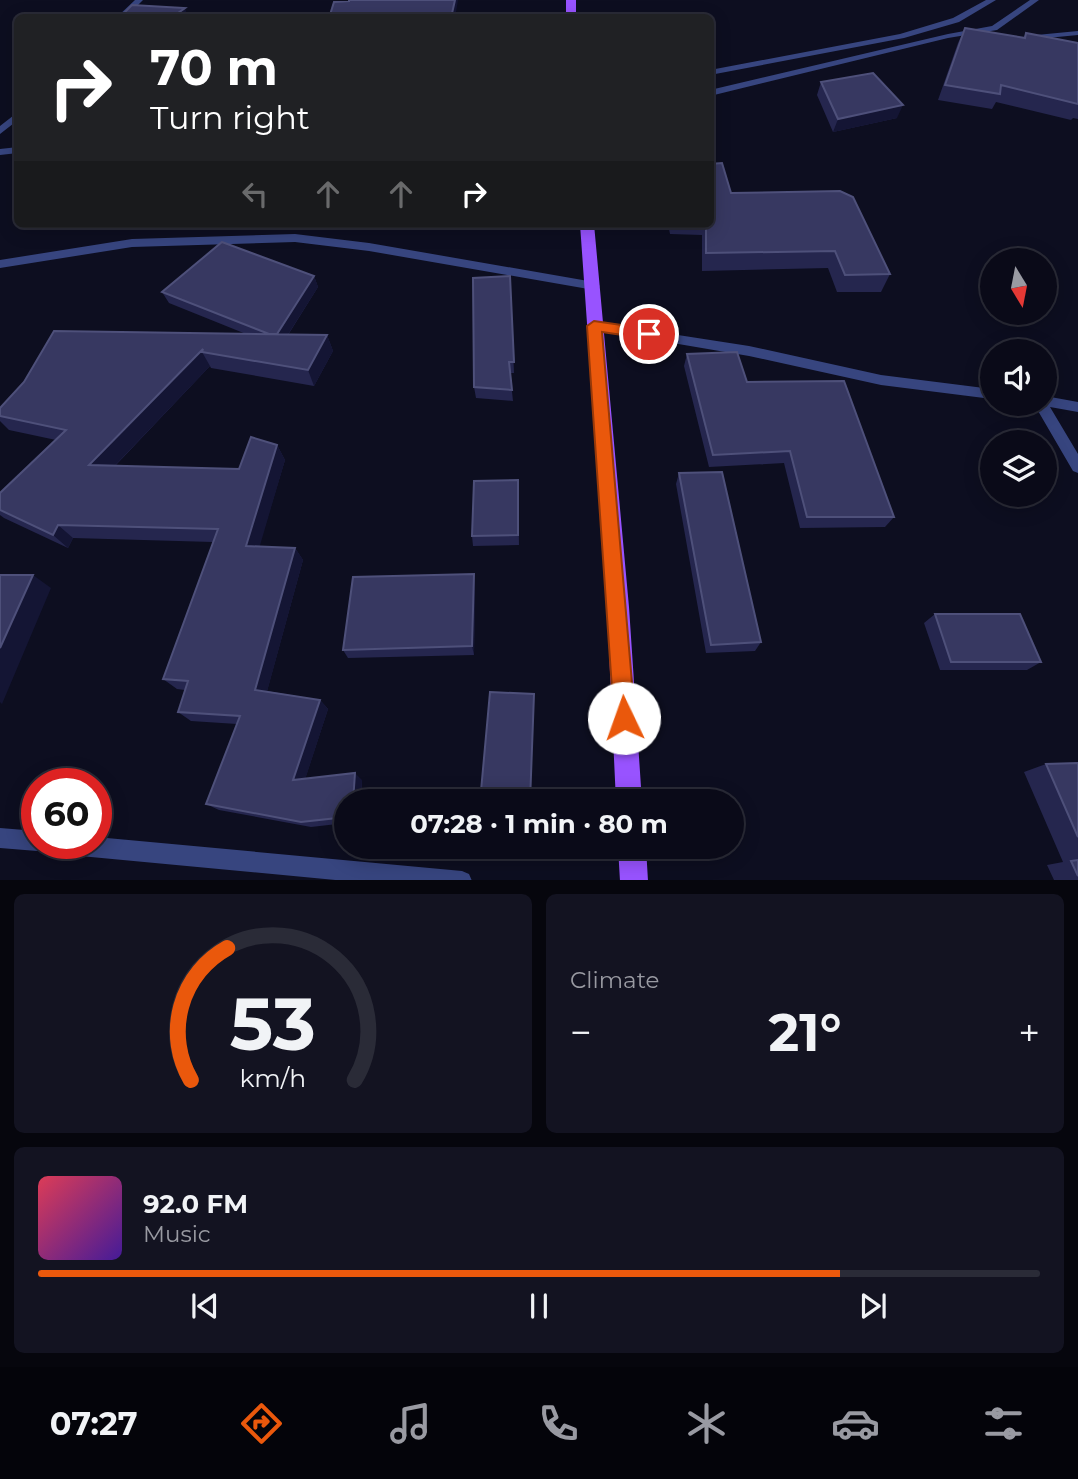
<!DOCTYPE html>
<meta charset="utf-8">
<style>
body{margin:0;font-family:Montserrat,sans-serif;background:#131321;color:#f1f3f6;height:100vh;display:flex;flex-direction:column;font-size:26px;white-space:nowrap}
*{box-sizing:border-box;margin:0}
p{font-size:23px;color:#999aa2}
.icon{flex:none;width:38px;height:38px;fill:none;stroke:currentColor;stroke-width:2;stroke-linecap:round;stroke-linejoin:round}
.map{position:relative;height:880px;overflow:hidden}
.drawer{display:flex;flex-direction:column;gap:14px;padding:14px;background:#06060d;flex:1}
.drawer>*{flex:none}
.banner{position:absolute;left:14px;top:14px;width:700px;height:214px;border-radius:10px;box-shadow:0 4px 18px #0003,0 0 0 2px #2a2b37;background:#202124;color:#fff;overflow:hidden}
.needle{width:46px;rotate:170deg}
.tools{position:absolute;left:980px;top:248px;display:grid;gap:14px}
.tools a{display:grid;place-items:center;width:77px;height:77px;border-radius:50%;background:#0a0a18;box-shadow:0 4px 18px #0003,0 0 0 2px #2a2b37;font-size:35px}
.speed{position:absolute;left:21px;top:768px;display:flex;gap:14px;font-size:35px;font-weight:700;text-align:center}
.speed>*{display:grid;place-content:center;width:91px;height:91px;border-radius:50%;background:#0a0a18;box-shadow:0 4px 18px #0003,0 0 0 2px #2a2b37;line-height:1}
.speed .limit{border:10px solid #d22;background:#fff;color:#111}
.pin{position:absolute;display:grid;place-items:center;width:60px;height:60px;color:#fff;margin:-30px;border:4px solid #fff;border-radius:50%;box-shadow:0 2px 7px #0007}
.me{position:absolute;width:77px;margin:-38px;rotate:357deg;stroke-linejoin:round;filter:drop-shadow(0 0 5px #0008)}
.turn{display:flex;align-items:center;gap:24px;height:147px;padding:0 21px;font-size:32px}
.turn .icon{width:91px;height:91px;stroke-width:2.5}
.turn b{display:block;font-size:49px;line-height:60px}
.lanes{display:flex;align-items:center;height:66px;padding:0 21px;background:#0003;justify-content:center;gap:35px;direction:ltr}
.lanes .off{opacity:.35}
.big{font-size:52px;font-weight:700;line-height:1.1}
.drawer .tile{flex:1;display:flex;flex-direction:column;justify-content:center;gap:10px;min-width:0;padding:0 24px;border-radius:10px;background:#131321}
.drawer .dial{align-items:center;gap:0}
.dial svg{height:182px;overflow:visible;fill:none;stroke:#2a2b37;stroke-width:7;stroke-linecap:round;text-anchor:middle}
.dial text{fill:#f1f3f6;stroke:none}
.song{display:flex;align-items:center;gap:21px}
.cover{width:84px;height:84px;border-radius:10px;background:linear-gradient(135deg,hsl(350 70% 55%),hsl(260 70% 35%))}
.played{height:7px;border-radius:4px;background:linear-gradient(90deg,#ea580c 80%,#2a2b37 80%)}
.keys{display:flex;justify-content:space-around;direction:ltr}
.heat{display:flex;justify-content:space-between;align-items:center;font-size:38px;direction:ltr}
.drawer .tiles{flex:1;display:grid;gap:14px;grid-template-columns:1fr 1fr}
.tile:last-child{grid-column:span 2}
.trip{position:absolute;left:334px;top:789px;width:410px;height:70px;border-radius:35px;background:#0a0a18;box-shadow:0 4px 18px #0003,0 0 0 2px #2a2b37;font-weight:700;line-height:70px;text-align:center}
.tabs{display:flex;height:112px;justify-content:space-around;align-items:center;background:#04040a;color:#999aa2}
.tabs .icon{width:49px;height:49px}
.tabs .active{color:#ea580c}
.tabs b{font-size:32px;color:#f1f3f6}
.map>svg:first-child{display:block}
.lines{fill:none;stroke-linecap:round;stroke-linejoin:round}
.minor{fill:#37457f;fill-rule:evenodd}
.primary{fill:#9853ff;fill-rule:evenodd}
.wall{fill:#25264e}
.shaded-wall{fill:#141534}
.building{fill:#373861;stroke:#4e507a;stroke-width:2}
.route{fill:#ea580c;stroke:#983908;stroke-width:2}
</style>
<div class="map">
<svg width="1078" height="881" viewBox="0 0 1078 881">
<rect width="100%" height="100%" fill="#0d0e20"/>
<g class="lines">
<path class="minor" d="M 135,0 L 143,0 L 125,18 L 116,18 Z
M 986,0 L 996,0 L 959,22 L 904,38 L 710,75 L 710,70 L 900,34 L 953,18 Z
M 1030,0 L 1039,0 L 997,30 L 948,38 L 710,96 L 710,90 L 948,34 L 992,26 Z
M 1078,31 L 1078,35 L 1026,40 L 1022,38 L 1026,36 Z
M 18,112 L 18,120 L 0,134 L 0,126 Z
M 18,147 L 18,153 L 0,155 L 0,149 Z
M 295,234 L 369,243 L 594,282 L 600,286 L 594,290 L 369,251 L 295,242 L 132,247 L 0,268 L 0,260 L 132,239 Z
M 594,322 L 749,346 L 881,375 L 992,389 L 992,399 L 881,385 L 749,356 L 590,329 L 588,326 Z
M 1045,396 L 1078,402 L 1078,412 L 1050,407 L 1078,454 L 1078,473 L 1073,471 L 1034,404 L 1045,404 Z
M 0,828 L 37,831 L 37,844 L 46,844 L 44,848 L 37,851 L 0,848 Z
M 96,837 L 462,871 L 469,874 L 472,881 L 346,881 L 59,854 L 52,851 L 49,844 L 96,844 Z"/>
<path class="primary" d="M 566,0 L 576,0 L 576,18 L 566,18 Z
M 580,224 L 594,224 L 629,607 L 642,802 L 616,802 L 607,607 Z
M 618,847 L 646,847 L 648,881 L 620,881 Z"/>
</g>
<path class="wall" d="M 965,28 L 1023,38 L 1026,33 L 1078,43 L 1078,119 L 1073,118 L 1071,120 L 996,102 L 992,109 L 938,100 L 958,43 Z
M 821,82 L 897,118 L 833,132 L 817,95 Z
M 731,193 L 890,274 L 881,292 L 837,292 L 828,268 L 702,271 L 702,235 L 670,234 L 668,224 L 710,224 Z
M 314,276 L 318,287 L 288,335 L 327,335 L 333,351 L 314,386 L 211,368 L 210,366 L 115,466 L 239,469 L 277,445 L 285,460 L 259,546 L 295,548 L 303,560 L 267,691 L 320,700 L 328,709 L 305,779 L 362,780 L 361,802 L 346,802 L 346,823 L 311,827 L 219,810 L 206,804 L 237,724 L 191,721 L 178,712 L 185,690 L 177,689 L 163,679 L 213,542 L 73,538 L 68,548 L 4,518 L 0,515 L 0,493 L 56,440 L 9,430 L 0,421 L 0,408 L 246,334 L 169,303 L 162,292 Z
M 510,276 L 514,373 L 510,373 L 513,401 L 476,398 L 474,387 Z
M 687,354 L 747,382 L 894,517 L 885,527 L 800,528 L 784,463 L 709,467 L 684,366 Z
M 679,473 L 761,642 L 755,651 L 706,653 L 676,484 Z
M 518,480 L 519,545 L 473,546 L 472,536 Z
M 475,583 L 474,655 L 348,658 L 343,650 Z
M 935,614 L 1041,662 L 1027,670 L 940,670 L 924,623 Z
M 1078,763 L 1078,880 L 1054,880 L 1047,865 L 1063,862 L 1024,772 L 1046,764 Z"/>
<path class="shaded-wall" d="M 455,0 L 458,0 L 455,18 L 451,18 Z
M 185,8 L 188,18 L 171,18 Z
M 903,105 L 897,118 L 833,132 L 838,119 Z
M 314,276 L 318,287 L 280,347 L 276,337 Z
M 327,335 L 333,351 L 314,386 L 308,370 Z
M 203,349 L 202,352 L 210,366 L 102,479 L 89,465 Z
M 277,445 L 285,460 L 256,559 L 246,546 Z
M 58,525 L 73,538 L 68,548 L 53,535 Z
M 295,548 L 303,560 L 265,699 L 255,690 Z
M 474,574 L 475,583 L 474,655 L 472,646 Z
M 33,575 L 51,588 L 2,704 L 0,702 L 0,648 Z
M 320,700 L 328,709 L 303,786 L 293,780 Z
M 355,773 L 362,780 L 361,802 L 353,802 Z"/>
<path class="building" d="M 349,0 L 455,0 L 451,18 L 329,18 L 334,2 L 349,1 Z
M 132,5 L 185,8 L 171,18 L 119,18 Z
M 965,28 L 1025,38 L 1026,33 L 1078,43 L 1078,104 L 1001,85 L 1000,94 L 945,85 Z
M 873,73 L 903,105 L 838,119 L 821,82 Z
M 722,163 L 731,193 L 840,191 L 853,197 L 890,274 L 845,275 L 835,251 L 706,253 L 706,224 L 710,224 L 710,164 Z
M 222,242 L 314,276 L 277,334 L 269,334 L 162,292 Z
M 510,276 L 514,362 L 509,362 L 512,390 L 474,387 L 473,278 Z
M 54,331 L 327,335 L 308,370 L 202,352 L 203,349 L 89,465 L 239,469 L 251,437 L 277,445 L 246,546 L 295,548 L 255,690 L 320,700 L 293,780 L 355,773 L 353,802 L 346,802 L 346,817 L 301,822 L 206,804 L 240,716 L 178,712 L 188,681 L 163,679 L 218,529 L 58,525 L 53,535 L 0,510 L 0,493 L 66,430 L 0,416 L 0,408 L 24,382 Z
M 737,352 L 747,382 L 844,381 L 894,517 L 807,517 L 790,451 L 713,455 L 687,354 Z
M 722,472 L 761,642 L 711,645 L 679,473 Z
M 518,480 L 518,535 L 472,536 L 474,481 Z
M 474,574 L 472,646 L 343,650 L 353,577 Z
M 0,575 L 33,575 L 0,648 Z
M 935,614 L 1020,614 L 1041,662 L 951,662 Z
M 490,692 L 534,694 L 530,802 L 480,802 Z
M 1078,763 L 1078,837 L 1046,764 Z
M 1078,860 L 1078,876 L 1071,861 Z"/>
<path class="route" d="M 594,321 L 649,329 L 656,334 L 649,339 L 602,332 L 635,718 L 632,725 L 624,728 L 617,725 L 614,718 L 587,326 Z"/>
</svg>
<div class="tools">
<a><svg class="needle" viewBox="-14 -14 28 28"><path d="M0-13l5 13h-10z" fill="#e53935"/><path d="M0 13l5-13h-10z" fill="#999aa2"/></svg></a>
<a><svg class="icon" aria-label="sound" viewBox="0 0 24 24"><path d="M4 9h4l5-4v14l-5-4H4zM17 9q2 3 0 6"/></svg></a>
<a><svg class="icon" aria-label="layers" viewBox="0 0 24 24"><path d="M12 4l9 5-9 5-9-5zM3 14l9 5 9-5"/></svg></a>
</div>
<div class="speed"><div class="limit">60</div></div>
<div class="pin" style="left:649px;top:334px;background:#d93025"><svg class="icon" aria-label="arrive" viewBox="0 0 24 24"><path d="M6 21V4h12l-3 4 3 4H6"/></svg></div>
<svg class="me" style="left:624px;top:718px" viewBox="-20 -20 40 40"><circle r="19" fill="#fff"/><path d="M0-13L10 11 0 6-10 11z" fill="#ea580c"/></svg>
<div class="trip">07:28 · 1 min · 80 m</div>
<div class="banner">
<div class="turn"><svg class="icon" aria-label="right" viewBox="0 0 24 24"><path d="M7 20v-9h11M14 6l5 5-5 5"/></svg><div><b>70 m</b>Turn right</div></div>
<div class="lanes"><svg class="icon off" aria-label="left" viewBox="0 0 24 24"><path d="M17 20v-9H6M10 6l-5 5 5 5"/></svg><svg class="icon off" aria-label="ahead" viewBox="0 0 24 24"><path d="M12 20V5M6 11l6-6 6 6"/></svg><svg class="icon off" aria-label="ahead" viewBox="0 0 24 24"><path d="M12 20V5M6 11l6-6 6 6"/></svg><svg class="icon" aria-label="right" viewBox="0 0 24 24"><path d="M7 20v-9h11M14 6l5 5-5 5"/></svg></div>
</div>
</div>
<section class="drawer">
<div class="tiles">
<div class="tile dial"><svg viewBox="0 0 100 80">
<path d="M14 69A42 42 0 1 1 86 69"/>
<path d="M14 69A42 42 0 0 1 30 11" stroke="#ea580c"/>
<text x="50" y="56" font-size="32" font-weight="700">53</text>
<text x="50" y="72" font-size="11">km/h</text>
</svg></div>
<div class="tile"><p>Climate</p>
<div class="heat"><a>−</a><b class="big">21°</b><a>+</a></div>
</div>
<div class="tile">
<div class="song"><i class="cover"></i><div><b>92.0 FM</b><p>Music</p></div></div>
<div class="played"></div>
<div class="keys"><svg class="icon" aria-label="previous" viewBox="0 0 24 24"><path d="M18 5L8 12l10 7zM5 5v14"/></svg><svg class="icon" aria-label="pause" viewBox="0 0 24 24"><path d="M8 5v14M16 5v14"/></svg><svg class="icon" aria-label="next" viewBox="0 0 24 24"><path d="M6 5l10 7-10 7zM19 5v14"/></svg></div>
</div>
</div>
</section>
<nav class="tabs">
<b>07:27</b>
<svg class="icon active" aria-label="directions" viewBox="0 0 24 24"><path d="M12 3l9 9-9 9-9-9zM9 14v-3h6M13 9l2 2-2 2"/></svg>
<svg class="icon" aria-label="music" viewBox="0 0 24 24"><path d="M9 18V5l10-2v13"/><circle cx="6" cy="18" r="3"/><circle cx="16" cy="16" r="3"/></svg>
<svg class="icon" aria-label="phone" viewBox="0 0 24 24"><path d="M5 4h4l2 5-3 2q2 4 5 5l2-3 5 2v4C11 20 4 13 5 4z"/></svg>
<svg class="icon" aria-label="climate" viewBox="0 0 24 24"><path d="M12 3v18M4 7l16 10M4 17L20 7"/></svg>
<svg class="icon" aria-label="car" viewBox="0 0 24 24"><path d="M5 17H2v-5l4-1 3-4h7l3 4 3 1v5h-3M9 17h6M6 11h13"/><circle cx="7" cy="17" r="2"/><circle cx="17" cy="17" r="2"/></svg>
<svg class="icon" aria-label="filters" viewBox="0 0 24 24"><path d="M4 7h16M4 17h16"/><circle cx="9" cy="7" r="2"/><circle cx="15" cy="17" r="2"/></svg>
</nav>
